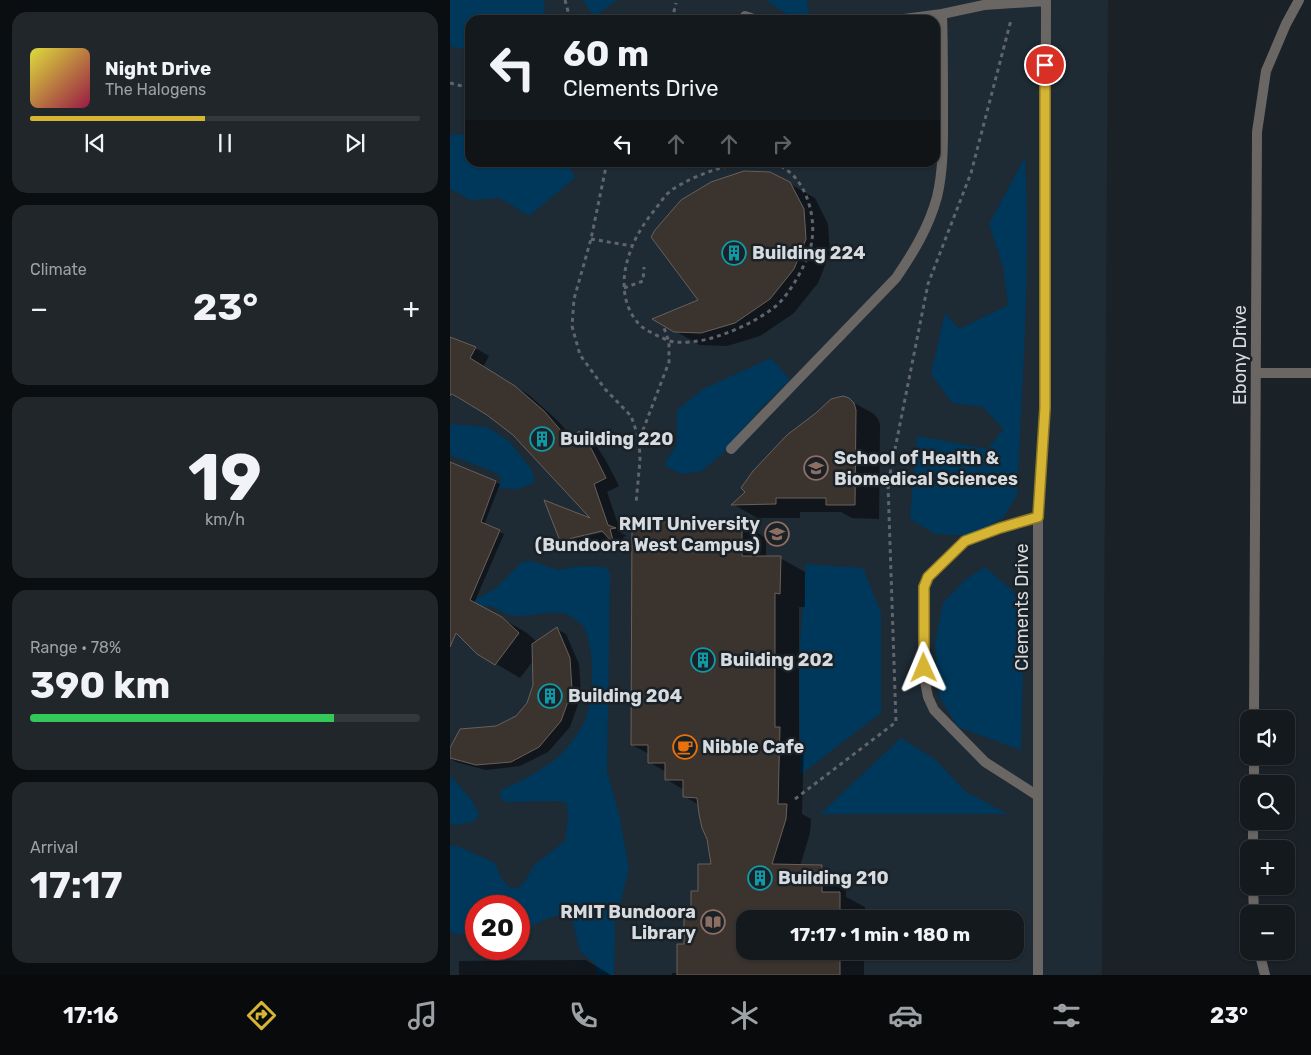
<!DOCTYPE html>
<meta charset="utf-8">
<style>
body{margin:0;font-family:Rubik,sans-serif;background:#21262a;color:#f1f3f6;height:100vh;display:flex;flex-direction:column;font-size:19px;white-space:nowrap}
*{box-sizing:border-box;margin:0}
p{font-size:16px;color:#9da0a4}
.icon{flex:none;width:28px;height:28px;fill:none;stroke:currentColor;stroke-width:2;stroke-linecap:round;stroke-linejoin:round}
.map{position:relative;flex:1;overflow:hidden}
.details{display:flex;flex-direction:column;gap:12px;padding:12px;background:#0b0e10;width:450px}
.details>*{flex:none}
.banner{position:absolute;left:15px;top:15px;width:475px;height:152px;border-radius:15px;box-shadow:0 1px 4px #0004,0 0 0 1px #33383b;background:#14191d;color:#f1f3f6;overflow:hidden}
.fabs{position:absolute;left:790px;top:710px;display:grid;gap:10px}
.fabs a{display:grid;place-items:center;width:55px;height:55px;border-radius:10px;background:#14191d;box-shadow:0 1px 4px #0004,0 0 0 1px #33383b;font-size:25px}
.speed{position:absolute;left:15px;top:895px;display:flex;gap:10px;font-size:25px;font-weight:700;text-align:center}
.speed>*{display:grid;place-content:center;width:65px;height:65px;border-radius:50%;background:#14191d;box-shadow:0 1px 4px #0004,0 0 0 1px #33383b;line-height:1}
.speed .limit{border:8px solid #d22;background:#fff;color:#111}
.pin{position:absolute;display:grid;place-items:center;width:42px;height:42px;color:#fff;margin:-21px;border:2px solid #fff;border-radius:50%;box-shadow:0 1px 5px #0007}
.me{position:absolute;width:55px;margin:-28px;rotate:359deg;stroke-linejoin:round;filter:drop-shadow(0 0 4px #0008)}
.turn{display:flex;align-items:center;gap:18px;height:105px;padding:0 15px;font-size:22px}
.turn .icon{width:65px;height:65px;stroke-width:2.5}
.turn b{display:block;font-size:35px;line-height:42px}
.lanes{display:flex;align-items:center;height:48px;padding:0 15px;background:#0003;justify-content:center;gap:25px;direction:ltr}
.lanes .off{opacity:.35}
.big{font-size:38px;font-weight:700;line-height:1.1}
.details .card{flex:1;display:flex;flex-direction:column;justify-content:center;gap:8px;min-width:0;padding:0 18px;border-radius:15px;background:#21262a}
.details .dial{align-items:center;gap:0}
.dial b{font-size:65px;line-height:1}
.song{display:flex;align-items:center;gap:15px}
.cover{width:60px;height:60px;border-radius:8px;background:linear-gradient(135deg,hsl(60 70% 55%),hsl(340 70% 35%))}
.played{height:5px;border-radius:2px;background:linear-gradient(90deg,#d6b534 45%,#33383b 45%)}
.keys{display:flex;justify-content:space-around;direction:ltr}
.heat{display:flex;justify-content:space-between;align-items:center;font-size:28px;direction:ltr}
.charge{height:8px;border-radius:4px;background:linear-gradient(90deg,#34c759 78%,#33383b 0)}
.trip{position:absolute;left:286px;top:910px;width:288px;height:50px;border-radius:15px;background:#14191d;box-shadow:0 1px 4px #0004,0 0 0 1px #33383b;font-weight:700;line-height:50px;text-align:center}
.tab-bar{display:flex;height:80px;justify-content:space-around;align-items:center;background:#080a0c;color:#9da0a4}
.tab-bar .icon{width:35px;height:35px}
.tab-bar .current{color:#d6b534}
.tab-bar b{font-size:22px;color:#f1f3f6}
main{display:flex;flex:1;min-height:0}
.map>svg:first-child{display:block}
.built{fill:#1e2a34;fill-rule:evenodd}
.green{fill:#00385b}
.shadow{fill:#0007;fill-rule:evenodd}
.building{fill:#3b332e;stroke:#6a605b}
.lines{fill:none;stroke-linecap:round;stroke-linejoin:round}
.path{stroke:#5f656a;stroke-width:3;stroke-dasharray:4 4;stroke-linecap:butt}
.service{stroke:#6a6663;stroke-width:10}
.minor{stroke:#6a6663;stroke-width:10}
.route-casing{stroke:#8b7622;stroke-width:12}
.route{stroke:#d6b534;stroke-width:9}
.labels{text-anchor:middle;stroke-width:5;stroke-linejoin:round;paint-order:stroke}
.poi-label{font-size:18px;font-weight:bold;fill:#d6dbdf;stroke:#1a2127;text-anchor:start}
.street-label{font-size:18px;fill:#d6dbdf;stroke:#1a2127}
</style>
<main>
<section class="details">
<div class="card">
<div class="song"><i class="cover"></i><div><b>Night Drive</b><p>The Halogens</p></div></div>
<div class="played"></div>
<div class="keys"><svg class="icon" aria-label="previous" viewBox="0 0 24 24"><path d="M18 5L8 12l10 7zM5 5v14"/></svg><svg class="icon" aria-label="pause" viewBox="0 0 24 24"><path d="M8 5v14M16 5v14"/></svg><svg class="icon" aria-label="next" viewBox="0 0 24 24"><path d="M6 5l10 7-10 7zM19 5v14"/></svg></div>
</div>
<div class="card"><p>Climate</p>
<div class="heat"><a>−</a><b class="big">23°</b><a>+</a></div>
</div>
<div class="card dial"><b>19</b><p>km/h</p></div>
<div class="card"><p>Range · 78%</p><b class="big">390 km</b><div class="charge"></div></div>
<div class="card"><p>Arrival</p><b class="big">17:17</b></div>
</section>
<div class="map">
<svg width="861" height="975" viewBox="0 0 861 975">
<rect width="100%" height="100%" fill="#1a2127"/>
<path class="built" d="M 0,0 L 658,0 L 652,975 L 0,975 ZM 20,20 L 485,20 L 485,162 L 20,162 ZM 26,906 L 69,906 L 69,949 L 26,949 ZM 295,919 L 565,919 L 565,951 L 295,951 Z"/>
<path class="green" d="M 0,0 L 94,0 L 95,20 L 20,20 L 20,50 L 2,47 L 0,44 Z
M 133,0 L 167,0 L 144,17 Z
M 317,0 L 357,0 L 359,20 C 344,20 328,9 317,0 Z
M 20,134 L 20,162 L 118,163 L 125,178 L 79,216 L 50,198 L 21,200 L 0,189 L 0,135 Z
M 575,157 C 581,270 572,383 567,495 L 554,517 L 524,536 L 485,534 L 460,519 L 467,436 L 538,449 L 553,429 L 533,407 L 502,403 L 481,374 L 495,313 L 509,329 L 558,305 L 553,267 L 539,224 Z
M 321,358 L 340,380 L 312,407 L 273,453 L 252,471 L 231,474 L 214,465 L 227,444 L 227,410 L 253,389 Z
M 0,424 L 37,427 L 59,441 L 82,470 L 85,482 L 68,489 L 49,488 L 51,480 L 49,474 L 0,455 Z
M 81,561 L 109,570 L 128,566 L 156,567 L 160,573 L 157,771 L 170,818 L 179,869 L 165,923 L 164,975 L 146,975 L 146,965 L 130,951 L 123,923 L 114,915 C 98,915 83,926 69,933 L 69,906 L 26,906 L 26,935 L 0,933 L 0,845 L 10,847 L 45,863 L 51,878 L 60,888 L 68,888 L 75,881 L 84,865 L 115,841 L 118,819 L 117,804 L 110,801 L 55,802 L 50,797 L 51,790 C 72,781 92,771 110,755 C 118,748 127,735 133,725 C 144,702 146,651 134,628 C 132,624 125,619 120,616 C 105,607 77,619 60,615 C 54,614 48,609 43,607 C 35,604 25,608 17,609 L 23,601 L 46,588 L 72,562 Z
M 356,564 L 413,568 L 431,613 L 431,713 L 350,775 L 349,658 Z
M 535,567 L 563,591 L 574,623 L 571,750 L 508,727 L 489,696 L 485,643 L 493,603 L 515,580 Z
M 451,738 L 485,759 L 516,792 L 558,814 L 370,814 Z
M 0,775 L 23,802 L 29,815 L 25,821 L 8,825 L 0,824 Z"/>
<path class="shadow" d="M 340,184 L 365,198 L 378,224 L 380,253 L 368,283 L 344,313 L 310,336 L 277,346 L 250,345 L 205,320 L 250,301 Z
M 0,339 L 25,348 L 39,356 L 33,367 L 79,395 L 107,420 L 123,438 L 129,433 L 143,441 L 155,459 L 169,486 L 157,492 L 171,533 L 177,536 L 173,537 L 177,550 L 162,540 L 125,548 L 111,540 L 145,521 L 64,435 L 38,414 L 22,404 L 0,395 ZM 158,528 L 159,531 L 119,540 L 119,538 Z
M 399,400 L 424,414 L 428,419 L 430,425 L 429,519 L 402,518 L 391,512 L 350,512 L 350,518 L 307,518 L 283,504 Z
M 0,463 L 50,484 L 34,525 L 54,534 L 22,608 L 0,611 Z
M 292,524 L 316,538 L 316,557 L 330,558 L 355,572 L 355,607 L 349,607 L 349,740 L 354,743 L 352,814 L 361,819 L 360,833 L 350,866 L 371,866 L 396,880 L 396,897 L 415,907 L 415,919 L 295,919 L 295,951 L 414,951 L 414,975 L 222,975 L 222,973 L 228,973 L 249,892 L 262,865 L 258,838 L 249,805 L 234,796 L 234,790 L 216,779 L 216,772 L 199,762 L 199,754 L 182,745 Z
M 51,618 L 77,633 L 87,642 L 107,629 L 116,634 L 129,664 L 131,696 L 120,727 L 98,752 L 70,766 L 36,770 L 6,762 L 0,758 L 0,751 L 67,717 L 78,703 L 84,685 L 83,661 L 70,678 L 28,653 Z
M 136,960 L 161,975 L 9,975 L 9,961 Z"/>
<path class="building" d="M 294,171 L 320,172 L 340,182 L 354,209 L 356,239 L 344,269 L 320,299 L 285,323 L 251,333 L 224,332 L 202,319 L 248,300 L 201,237 L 205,230 L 231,200 L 261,182 Z
M 0,337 L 26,347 L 20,358 L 65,386 L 94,411 L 119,440 L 129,431 L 142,450 L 156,478 L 144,484 L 158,525 L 166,528 L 160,529 L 164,544 L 152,531 L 110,541 L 94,500 L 140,518 L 63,435 L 37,415 L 9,398 L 1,394 L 0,396 Z
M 393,396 L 399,398 L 404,403 L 406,410 L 405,505 L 376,505 L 376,498 L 326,498 L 326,504 L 281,505 L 295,492 L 291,488 L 303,471 L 337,435 L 366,413 L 381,399 Z
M 0,462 L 46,481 L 31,522 L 50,530 L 20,600 L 52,617 L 69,633 L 45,665 L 27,654 L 6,633 L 0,647 Z
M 182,522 L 292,522 L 292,556 L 331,556 L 330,594 L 325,593 L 325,727 L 330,727 L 328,804 L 337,804 L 336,819 L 322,864 L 372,865 L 372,892 L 390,892 L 390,919 L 295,919 L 295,951 L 390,951 L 390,975 L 227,975 L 227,944 L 234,944 L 234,918 L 241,918 L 241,891 L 248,891 L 248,864 L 261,864 L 257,839 L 252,828 L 249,814 L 247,798 L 233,797 L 233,780 L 215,780 L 215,763 L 198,763 L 198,745 L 181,745 Z
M 107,627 L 120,658 L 122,690 L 111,721 L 89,747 L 61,762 L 26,765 L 0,758 L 0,748 L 10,729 L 46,726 L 66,716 L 77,703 L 83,685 L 82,644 Z"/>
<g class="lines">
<path class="path" d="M 115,0 L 119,15 L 122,20
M 222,20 L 226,3
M 0,83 L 20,88
M 157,162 L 141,239 L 124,299 L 122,326 L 130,355 L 155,389 L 181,416 L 189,439 L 190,460 L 186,504
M 293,162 C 268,168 245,175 223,189 C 215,194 209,205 203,212 C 179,241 160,290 188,323 C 192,329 210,337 217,340 C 227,345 252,341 262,338 C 285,331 307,321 326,306 C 340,294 360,259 362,240 C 366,213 354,173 325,164 C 319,162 309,163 302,162
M 141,239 L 182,246
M 174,288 L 193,281 L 194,267
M 190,438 L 219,362 L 219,342 L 213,325
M 345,799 L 446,722 L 438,484 L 478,284 L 521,173 L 561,20"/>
<path class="service" d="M 295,16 L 307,20
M 446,20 L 492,14 L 534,5 L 596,1
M 281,449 L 446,278 C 463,253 479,227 487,197 C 494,168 493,136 493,106 C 493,75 493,45 492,14
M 588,796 L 535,762 L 484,710 L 478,697 L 475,681 L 474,587 L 478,577 L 515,541 L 549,528 L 588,517
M 588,975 L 588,517 L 595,408 L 596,0"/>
<path class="minor" d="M 806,373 L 861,373
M 804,719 L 807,132 L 816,71 L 836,24 L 849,0
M 804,784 L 804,756
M 803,849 L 803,821
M 803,886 L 804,914
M 809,951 L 815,975"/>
</g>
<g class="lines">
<g class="route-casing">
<path id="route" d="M 474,668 L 474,587 L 478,577 L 515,541 L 550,528 L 588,517 L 595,408 L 595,65"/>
</g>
<use href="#route" class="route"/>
</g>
<defs>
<g id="building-ring" transform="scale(1.25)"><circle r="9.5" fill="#1a2127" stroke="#0f9aa8" stroke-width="1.5"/><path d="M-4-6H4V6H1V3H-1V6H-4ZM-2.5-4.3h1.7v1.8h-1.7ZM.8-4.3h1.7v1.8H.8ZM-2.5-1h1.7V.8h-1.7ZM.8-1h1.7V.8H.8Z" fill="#0f9aa8"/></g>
<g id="university-ring" transform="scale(1.25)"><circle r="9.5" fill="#1a2127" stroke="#8d6e63" stroke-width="1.5"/><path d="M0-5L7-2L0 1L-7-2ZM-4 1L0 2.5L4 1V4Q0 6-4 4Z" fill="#8d6e63"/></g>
<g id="cafe-ring" transform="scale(1.25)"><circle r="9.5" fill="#1a2127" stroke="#e8710a" stroke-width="1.5"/><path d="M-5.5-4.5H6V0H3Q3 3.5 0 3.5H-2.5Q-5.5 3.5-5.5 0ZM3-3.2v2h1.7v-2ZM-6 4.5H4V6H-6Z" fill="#e8710a"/></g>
<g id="library-ring" transform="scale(1.25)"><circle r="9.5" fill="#1a2127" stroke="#8d6e63" stroke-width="1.5"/><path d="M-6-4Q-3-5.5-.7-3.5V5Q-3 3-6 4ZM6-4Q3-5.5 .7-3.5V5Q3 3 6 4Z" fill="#8d6e63"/></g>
</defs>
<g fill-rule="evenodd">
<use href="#building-ring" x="284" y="253"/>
<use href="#building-ring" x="92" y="439"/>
<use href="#university-ring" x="366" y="468"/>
<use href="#university-ring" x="327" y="534"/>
<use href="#building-ring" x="253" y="660"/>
<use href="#building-ring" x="100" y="696"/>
<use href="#cafe-ring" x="235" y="747"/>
<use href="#building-ring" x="310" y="878"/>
<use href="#library-ring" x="263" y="922"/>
</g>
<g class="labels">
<g class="poi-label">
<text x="302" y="259">Building 224</text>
<text x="110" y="445">Building 220</text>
<text x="384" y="464">School of Health &amp;<tspan x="384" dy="21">Biomedical Sciences</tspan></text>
<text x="310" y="530" text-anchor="end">RMIT University<tspan x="310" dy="21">(Bundoora West Campus)</tspan></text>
<text x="270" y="666">Building 202</text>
<text x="118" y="702">Building 204</text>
<text x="252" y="753">Nibble Cafe</text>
<text x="328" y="884">Building 210</text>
<text x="246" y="918" text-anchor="end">RMIT Bundoora<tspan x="246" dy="21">Library</tspan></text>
</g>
<g class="street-label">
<text transform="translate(790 355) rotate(-90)" y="6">Ebony Drive</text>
<text transform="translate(572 607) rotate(-90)" y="6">Clements Drive</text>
</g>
</g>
</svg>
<div class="fabs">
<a><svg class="icon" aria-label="sound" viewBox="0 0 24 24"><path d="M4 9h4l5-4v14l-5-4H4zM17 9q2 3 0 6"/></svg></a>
<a><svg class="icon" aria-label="search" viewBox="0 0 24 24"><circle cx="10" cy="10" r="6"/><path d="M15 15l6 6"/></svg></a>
<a>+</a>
<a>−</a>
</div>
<div class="speed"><div class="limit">20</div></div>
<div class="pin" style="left:595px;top:65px;background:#d93025"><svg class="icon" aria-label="arrive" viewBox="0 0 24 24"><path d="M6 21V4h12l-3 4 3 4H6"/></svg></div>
<svg class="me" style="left:474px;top:668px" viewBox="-20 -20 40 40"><path d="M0-17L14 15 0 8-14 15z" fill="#d6b534" stroke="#fff" stroke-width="4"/></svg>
<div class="trip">17:17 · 1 min · 180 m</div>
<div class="banner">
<div class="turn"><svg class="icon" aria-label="left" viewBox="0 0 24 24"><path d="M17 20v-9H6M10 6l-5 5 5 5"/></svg><div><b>60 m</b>Clements Drive</div></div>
<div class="lanes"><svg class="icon" aria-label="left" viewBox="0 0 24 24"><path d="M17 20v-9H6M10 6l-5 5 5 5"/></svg><svg class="icon off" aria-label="ahead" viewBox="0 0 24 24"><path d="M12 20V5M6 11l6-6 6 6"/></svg><svg class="icon off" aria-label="ahead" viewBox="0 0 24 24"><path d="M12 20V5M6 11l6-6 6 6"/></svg><svg class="icon off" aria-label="right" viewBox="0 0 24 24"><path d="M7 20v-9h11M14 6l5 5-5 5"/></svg></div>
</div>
</div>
</main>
<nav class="tab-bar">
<b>17:16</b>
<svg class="icon current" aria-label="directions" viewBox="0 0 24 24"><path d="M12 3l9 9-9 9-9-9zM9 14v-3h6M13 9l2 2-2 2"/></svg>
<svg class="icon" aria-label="music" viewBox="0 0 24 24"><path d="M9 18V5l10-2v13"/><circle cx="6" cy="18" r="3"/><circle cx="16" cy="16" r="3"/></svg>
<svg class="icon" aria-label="phone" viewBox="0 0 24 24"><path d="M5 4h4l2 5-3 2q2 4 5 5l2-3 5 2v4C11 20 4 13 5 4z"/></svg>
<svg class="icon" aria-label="climate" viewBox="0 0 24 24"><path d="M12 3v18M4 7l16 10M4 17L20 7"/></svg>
<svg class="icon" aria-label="car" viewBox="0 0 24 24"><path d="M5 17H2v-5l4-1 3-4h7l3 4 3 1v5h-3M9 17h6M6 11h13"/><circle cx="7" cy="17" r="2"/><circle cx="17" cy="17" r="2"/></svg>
<svg class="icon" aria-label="filters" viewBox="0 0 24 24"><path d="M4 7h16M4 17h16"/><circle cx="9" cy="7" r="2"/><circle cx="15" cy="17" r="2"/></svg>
<b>23°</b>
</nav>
